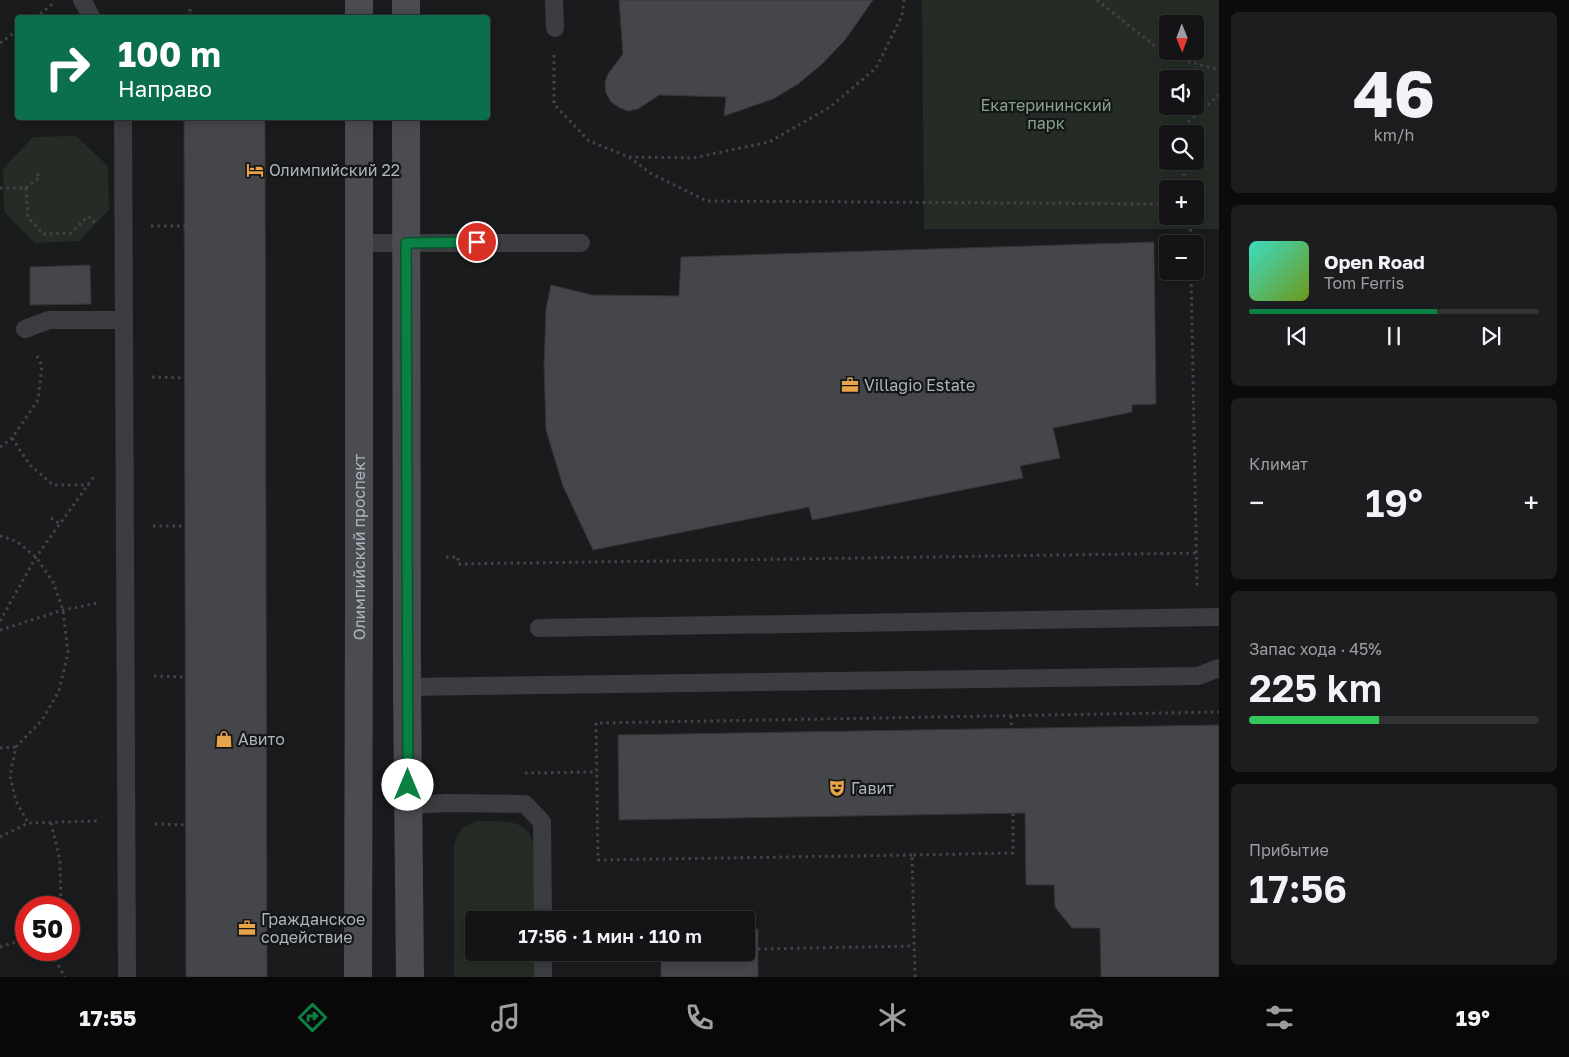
<!DOCTYPE html>
<html lang="ru">
<meta charset="utf-8">
<style>
body{margin:0;font-family:"Golos Text",sans-serif;background:#1d1d1f;color:#f1f3f6;height:100vh;display:flex;flex-direction:column;font-size:19px;white-space:nowrap}
*{box-sizing:border-box;margin:0}
p{font-size:16px;color:#9d9ea1}
.icon{flex:none;width:28px;height:28px;fill:none;stroke:currentColor;stroke-width:2;stroke-linecap:round;stroke-linejoin:round}
.map{position:relative;flex:1;overflow:hidden}
.sheet{display:flex;flex-direction:column;gap:12px;padding:12px;background:#0b0b0c;width:350px}
.sheet>*{flex:none}
.banner{position:absolute;left:15px;top:15px;width:475px;height:105px;border-radius:5px;box-shadow:0 2px 12px #0003,0 0 0 1px #333335;background:#0b6e4f;color:#fff;overflow:hidden}
.needle{width:32px;rotate:179deg}
.buttons{position:absolute;left:1159px;top:15px;display:grid;gap:10px}
.buttons a{display:grid;place-items:center;width:45px;height:45px;border-radius:5px;background:#141416;box-shadow:0 2px 12px #0003,0 0 0 1px #333335;font-size:25px}
.speed{position:absolute;left:15px;top:896px;display:flex;gap:10px;font-size:25px;font-weight:700;text-align:center}
.speed>*{display:grid;place-content:center;width:65px;height:65px;border-radius:50%;background:#141416;box-shadow:0 2px 12px #0003,0 0 0 1px #333335;line-height:1}
.speed .limit{border:8px solid #d22;background:#fff;color:#111}
.pin{position:absolute;display:grid;place-items:center;width:42px;height:42px;color:#fff;margin:-21px;border:2px solid #fff;border-radius:50%;box-shadow:0 1px 5px #0007}
.me{position:absolute;width:55px;margin:-28px;rotate:0deg;stroke-linejoin:round;filter:drop-shadow(0 0 4px #0008)}
.turn{display:flex;align-items:center;gap:18px;height:105px;padding:0 20px;font-size:22px}
.turn .icon{width:65px;height:65px;stroke-width:2.5}
.turn b{display:block;font-size:35px;line-height:42px}
.big{font-size:38px;font-weight:600;line-height:1.1}
.sheet .widget{flex:1;display:flex;flex-direction:column;justify-content:center;gap:8px;min-width:0;padding:0 18px;border-radius:8px;background:#1d1d1f}
.sheet .dial{align-items:center;gap:0}
.dial b{font-size:65px;line-height:1}
.song{display:flex;align-items:center;gap:15px}
.cover{width:60px;height:60px;border-radius:8px;background:linear-gradient(135deg,hsl(170 70% 55%),hsl(80 70% 35%))}
.played{height:5px;border-radius:2px;background:linear-gradient(90deg,#0b8043 65%,#333335 65%)}
.keys{display:flex;justify-content:space-around;direction:ltr}
.heat{display:flex;justify-content:space-between;align-items:center;font-size:28px;direction:ltr}
.charge{height:8px;border-radius:4px;background:linear-gradient(90deg,#34c759 45%,#333335 0)}
.trip{position:absolute;left:465px;top:911px;width:290px;height:50px;border-radius:5px;background:#141416;box-shadow:0 2px 12px #0003,0 0 0 1px #333335;font-weight:600;line-height:50px;text-align:center}
.tab-bar{display:flex;height:80px;justify-content:space-around;align-items:center;background:#080809;color:#9d9ea1}
.tab-bar .icon{width:35px;height:35px}
.tab-bar .current{color:#0b8043}
.tab-bar b{font-size:22px;color:#f1f3f6}
main{display:flex;flex:1;min-height:0}
.map>svg:first-child{display:block}
.green{fill:#252c25;fill-rule:evenodd}
.building{fill:#454649;stroke:#353538}
.lines{fill:none;stroke-linecap:round;stroke-linejoin:round}
.path{stroke:#424448;stroke-width:3;stroke-dasharray:2.5 4;stroke-linecap:butt}
.lane{stroke:#3c3d41;stroke-width:18}
.secondary{stroke:#4a4c51;stroke-width:28}
.route-casing{stroke:#07532c;stroke-width:12}
.route{stroke:#0b8043;stroke-width:9}
.labels{text-anchor:middle;stroke-width:4.5;stroke-linejoin:round;paint-order:stroke}
.park-label{font-size:16px;fill:#87a487;stroke:#151618}
.poi-label{font-size:16px;fill:#aeb3bb;stroke:#151618;text-anchor:start}
.street-label{font-size:16px;fill:#aeb3bb;stroke:#151618}
</style>
<main>
<div class="map">
<svg width="1219" height="977" viewBox="0 0 1219 977">
<rect width="100%" height="100%" fill="#1a1b1d"/>
<path class="green" d="M 922,0 L 1219,0 L 1219,229 L 924,229 ZM 1168,24 L 1195,24 L 1195,51 L 1168,51 ZM 1168,79 L 1195,79 L 1195,106 L 1168,106 ZM 1168,134 L 1195,134 L 1195,161 L 1168,161 ZM 1168,189 L 1195,189 L 1195,216 L 1168,216 Z
M 76,136 L 108,166 L 109,210 L 79,241 L 35,243 L 4,212 L 3,169 L 33,137 Z
M 479,821 C 507,822 529,817 535,850 L 535,920 L 474,920 L 474,952 L 535,953 L 535,977 L 454,977 L 454,846 C 457,830 465,825 479,821 Z"/>
<path class="building" d="M 619,0 L 873,0 L 845,40 L 822,64 L 798,84 L 773,99 L 724,116 L 726,97 L 659,95 L 638,109 L 628,111 L 620,108 L 611,102 L 606,93 L 605,82 L 608,74 L 623,54 Z
M 184,118 L 265,118 L 267,977 L 186,977 Z
M 1154,242 L 1156,404 L 1132,405 L 1132,412 L 1053,428 L 1060,458 L 1020,466 L 1023,478 L 812,520 L 809,507 L 593,550 L 563,486 L 546,430 L 544,366 L 546,309 L 551,285 L 592,295 L 679,296 L 681,257 Z
M 90,265 L 91,304 L 30,305 L 30,267 Z
M 1219,725 L 1219,977 L 1101,977 L 1100,928 L 1072,928 L 1055,907 L 1054,885 L 1026,885 L 1025,813 L 619,820 L 618,735 Z
M 661,913 L 708,913 L 709,920 L 661,920 Z
M 746,929 L 758,929 L 758,977 L 661,977 L 661,952 L 746,952 Z"/>
<g class="lines">
<path class="path" d="M 1097,0 L 1156,47 L 1180,59 L 1219,70
M 190,9 L 190,18
M 190,17 L 198,17
M 35,18 L 54,3
M 0,43 L 18,30
M 554,55 L 554,104 L 589,141 L 629,157 L 693,158 L 769,142 L 830,107 L 876,68 L 902,16 L 904,0
M 1183,134 L 1188,122 L 1219,95
M 629,157 L 650,173 L 707,201 L 1168,204
M 1181,161 L 1187,189
M 0,188 L 26,188 L 28,217 L 43,234 L 71,233 L 88,216 L 95,223
M 26,188 L 40,177 L 35,171
M 1190,216 L 1191,244
M 151,226 L 185,226
M 1191,271 L 1197,588
M 152,377 L 185,378
M 12,438 L 30,465 L 53,485 L 89,485
M 0,447 L 12,438 L 38,400 L 42,366 L 37,356
M 51,518 L 60,524
M 153,526 L 185,526
M 0,536 L 16,541 L 36,557 L 53,582 L 63,610 L 68,653 L 59,691 L 42,720 L 16,747 L 10,776 L 16,801 L 28,823
M 446,557 L 458,557 L 458,564 L 1196,553
M 0,621 L 36,557 L 95,475
M 0,630 L 63,610 L 98,603
M 154,676 L 185,677
M 1011,716 L 1012,740
M 0,748 L 16,747
M 525,773 L 597,772
M 51,823 L 60,860 L 61,908
M 155,824 L 186,825
M 0,837 L 28,823 L 98,821
M 912,855 L 598,860 L 596,723 L 1219,712
M 52,901 L 61,901
M 0,947 L 19,941 L 26,943
M 758,949 L 914,946
M 46,950 L 54,958 L 65,977
M 54,958 L 56,950
M 915,977 L 912,855 L 1013,853 L 1013,795"/>
<path class="lane" d="M 82,0 L 92,18
M 554,0 L 555,28
M 123,118 L 127,977
M 358,243 L 581,243
M 25,329 L 49,320 L 124,320
M 539,628 L 1219,617
M 407,687 L 1198,676 L 1219,668
M 408,805 L 446,803 L 525,804 L 542,822 L 543,920
M 543,952 L 543,977"/>
<g class="secondary">
<path d="M 359,18 L 359,0"/>
<path d="M 406,18 L 406,0"/>
<path d="M 406,118 L 407,687 L 410,977"/>
<path id="s1" d="M 358,977 L 359,594 L 359,118"/>
</g>
</g>
<g class="lines">
<g class="route-casing">
<path id="route" d="M 408,785 L 406,243 L 477,242"/>
</g>
<use href="#route" class="route"/>
</g>
<defs>
<g id="hotel-bare" transform="scale(1.35)"><path d="M-6-4.5h1.5V1H6V5H4.5V3h-9V5H-6ZM-4 0a1.8 1.8 0 1 1 3.6 0ZM.5 0V-2.5h3Q6-2.5 6 0Z" fill="#e6a549" stroke="#151618" stroke-width="2.5" paint-order="stroke"/></g>
<g id="office-bare" transform="scale(1.35)"><path d="M-6-3h4V-5.5h4V-3h4V5H-6ZM-1-4.5V-3h2v-1.5ZM-6 0V1H6V0Z" fill="#e6a549" stroke="#151618" stroke-width="2.5" paint-order="stroke"/></g>
<g id="shop-bare" transform="scale(1.35)"><path d="M-5-2.5h2.3a2.7 3.5 0 0 1 5.4 0H5L5.5 6h-11ZM-1.5-2.5h3a1.5 2.3 0 0 0-3 0Z" fill="#e6a549" stroke="#151618" stroke-width="2.5" paint-order="stroke"/></g>
<g id="theatre-bare" transform="scale(1.35)"><path d="M-5-5.5Q0-4 5-5.5V0Q5 5 0 6Q-5 5-5 0ZM-3.3-2.5H-1v1.5H-3.3ZM1-2.5H3.3v1.5H1ZM-2.8 1Q0 5.5 2.8 1Z" fill="#e6a549" stroke="#151618" stroke-width="2.5" paint-order="stroke"/></g>
</defs>
<g fill-rule="evenodd">
<use href="#hotel-bare" x="255" y="170"/>
<use href="#office-bare" x="850" y="385"/>
<use href="#shop-bare" x="224" y="739"/>
<use href="#theatre-bare" x="837" y="788"/>
<use href="#office-bare" x="247" y="928"/>
</g>
<g class="labels">
<g class="park-label">
<text x="1046" y="111">Екатерининский<tspan x="1046" dy="18">парк</tspan></text>
</g>
<g class="poi-label">
<text x="269" y="176">Олимпийский 22</text>
<text x="864" y="391">Villagio Estate</text>
<text x="238" y="745">Авито</text>
<text x="851" y="794">Гавит</text>
<text x="261" y="925">Гражданское<tspan x="261" dy="18">содействие</tspan></text>
</g>
<g class="street-label">
<text dy="6" stroke="none"><textPath href="#s1" startOffset="430">Олимпийский проспект</textPath></text>
</g>
</g>
</svg>
<div class="buttons">
<a><svg class="needle" viewBox="-14 -14 28 28"><path d="M0-13l5 13h-10z" fill="#e53935"/><path d="M0 13l5-13h-10z" fill="#9d9ea1"/></svg></a>
<a><svg class="icon" aria-label="sound" viewBox="0 0 24 24"><path d="M4 9h4l5-4v14l-5-4H4zM17 9q2 3 0 6"/></svg></a>
<a><svg class="icon" aria-label="search" viewBox="0 0 24 24"><circle cx="10" cy="10" r="6"/><path d="M15 15l6 6"/></svg></a>
<a>+</a>
<a>−</a>
</div>
<div class="speed"><div class="limit">50</div></div>
<div class="pin" style="left:477px;top:242px;background:#d93025"><svg class="icon" aria-label="arrive" viewBox="0 0 24 24"><path d="M6 21V4h12l-3 4 3 4H6"/></svg></div>
<svg class="me" style="left:408px;top:785px" viewBox="-20 -20 40 40"><circle r="19" fill="#fff"/><path d="M0-13L10 11 0 6-10 11z" fill="#0b8043"/></svg>
<div class="trip">17:56 · 1 мин · 110 m</div>
<div class="banner">
<div class="turn"><svg class="icon" aria-label="right" viewBox="0 0 24 24"><path d="M7 20v-9h11M14 6l5 5-5 5"/></svg><div><b>100 m</b>Направо</div></div>
</div>
</div>
<section class="sheet">
<div class="widget dial"><b>46</b><p>km/h</p></div>
<div class="widget">
<div class="song"><i class="cover"></i><div><b>Open Road</b><p>Tom Ferris</p></div></div>
<div class="played"></div>
<div class="keys"><svg class="icon" aria-label="previous" viewBox="0 0 24 24"><path d="M18 5L8 12l10 7zM5 5v14"/></svg><svg class="icon" aria-label="pause" viewBox="0 0 24 24"><path d="M8 5v14M16 5v14"/></svg><svg class="icon" aria-label="next" viewBox="0 0 24 24"><path d="M6 5l10 7-10 7zM19 5v14"/></svg></div>
</div>
<div class="widget"><p>Климат</p>
<div class="heat"><a>−</a><b class="big">19°</b><a>+</a></div>
</div>
<div class="widget"><p>Запас хода · 45%</p><b class="big">225 km</b><div class="charge"></div></div>
<div class="widget"><p>Прибытие</p><b class="big">17:56</b></div>
</section>
</main>
<nav class="tab-bar">
<b>17:55</b>
<svg class="icon current" aria-label="directions" viewBox="0 0 24 24"><path d="M12 3l9 9-9 9-9-9zM9 14v-3h6M13 9l2 2-2 2"/></svg>
<svg class="icon" aria-label="music" viewBox="0 0 24 24"><path d="M9 18V5l10-2v13"/><circle cx="6" cy="18" r="3"/><circle cx="16" cy="16" r="3"/></svg>
<svg class="icon" aria-label="phone" viewBox="0 0 24 24"><path d="M5 4h4l2 5-3 2q2 4 5 5l2-3 5 2v4C11 20 4 13 5 4z"/></svg>
<svg class="icon" aria-label="climate" viewBox="0 0 24 24"><path d="M12 3v18M4 7l16 10M4 17L20 7"/></svg>
<svg class="icon" aria-label="car" viewBox="0 0 24 24"><path d="M5 17H2v-5l4-1 3-4h7l3 4 3 1v5h-3M9 17h6M6 11h13"/><circle cx="7" cy="17" r="2"/><circle cx="17" cy="17" r="2"/></svg>
<svg class="icon" aria-label="filters" viewBox="0 0 24 24"><path d="M4 7h16M4 17h16"/><circle cx="9" cy="7" r="2"/><circle cx="15" cy="17" r="2"/></svg>
<b>19°</b>
</nav>
